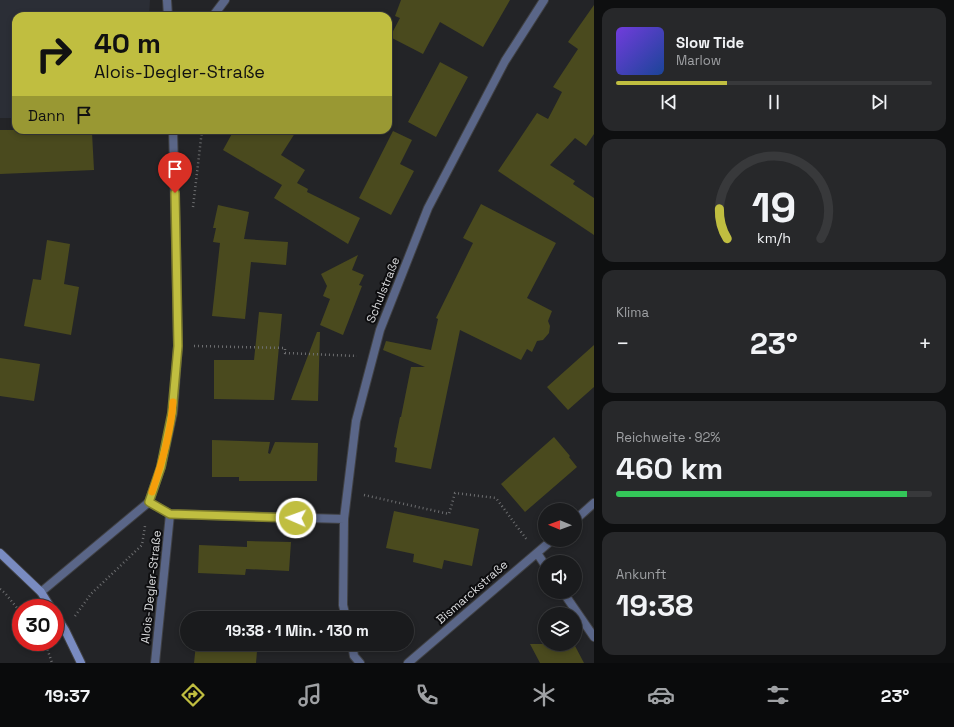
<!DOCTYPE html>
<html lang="de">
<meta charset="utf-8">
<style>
body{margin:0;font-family:"Space Grotesk",sans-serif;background:#27282a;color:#f1f3f6;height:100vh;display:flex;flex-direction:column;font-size:15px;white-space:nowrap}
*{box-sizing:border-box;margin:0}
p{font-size:13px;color:#9fa1a4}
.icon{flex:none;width:22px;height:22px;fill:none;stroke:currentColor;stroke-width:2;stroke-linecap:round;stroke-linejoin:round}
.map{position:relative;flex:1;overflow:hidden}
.sheet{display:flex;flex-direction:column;gap:8px;padding:8px;background:#0e0f10;width:360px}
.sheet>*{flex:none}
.guide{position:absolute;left:12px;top:12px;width:380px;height:122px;border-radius:12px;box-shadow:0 2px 6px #0003,0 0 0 1px #38393b;background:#c0be40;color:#111;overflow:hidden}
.needle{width:26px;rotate:271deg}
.controls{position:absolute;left:538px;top:503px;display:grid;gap:8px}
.controls a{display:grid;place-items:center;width:44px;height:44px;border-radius:50%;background:#1a1b1d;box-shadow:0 2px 6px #0003,0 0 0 1px #38393b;font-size:20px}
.speed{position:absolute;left:12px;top:599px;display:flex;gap:8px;font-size:20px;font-weight:700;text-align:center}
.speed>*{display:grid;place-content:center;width:52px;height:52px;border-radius:50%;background:#1a1b1d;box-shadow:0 2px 6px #0003,0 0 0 1px #38393b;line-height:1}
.speed .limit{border:6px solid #d22;background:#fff;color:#111}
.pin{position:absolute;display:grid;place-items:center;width:34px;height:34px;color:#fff;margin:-41px -17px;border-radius:50% 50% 50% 0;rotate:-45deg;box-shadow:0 0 4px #0007}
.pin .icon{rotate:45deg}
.me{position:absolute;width:44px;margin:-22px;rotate:272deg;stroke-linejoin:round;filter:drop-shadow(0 0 3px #0008)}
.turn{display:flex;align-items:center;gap:14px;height:84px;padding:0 16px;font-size:18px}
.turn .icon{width:52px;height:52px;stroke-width:2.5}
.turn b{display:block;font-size:28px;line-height:34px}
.then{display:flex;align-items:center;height:38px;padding:0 16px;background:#0003;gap:8px;font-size:15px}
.big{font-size:30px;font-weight:700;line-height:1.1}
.sheet .widget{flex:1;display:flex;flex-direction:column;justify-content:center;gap:6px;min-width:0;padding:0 14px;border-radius:12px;background:#27282a}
.sheet .dial{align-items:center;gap:0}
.dial svg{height:104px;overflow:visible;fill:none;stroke:#38393b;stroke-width:7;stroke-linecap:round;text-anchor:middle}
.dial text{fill:#f1f3f6;stroke:none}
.song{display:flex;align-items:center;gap:12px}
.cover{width:48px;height:48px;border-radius:6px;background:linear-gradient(135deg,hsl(260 70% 55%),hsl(220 70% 35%))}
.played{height:4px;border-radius:2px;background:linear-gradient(90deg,#c0be40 35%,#38393b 35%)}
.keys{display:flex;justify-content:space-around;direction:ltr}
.heat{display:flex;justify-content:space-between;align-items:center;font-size:22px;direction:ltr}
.charge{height:6px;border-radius:3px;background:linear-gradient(90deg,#34c759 92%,#38393b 0)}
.trip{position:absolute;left:180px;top:611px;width:234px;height:40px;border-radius:20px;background:#1a1b1d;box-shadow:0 2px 6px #0003,0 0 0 1px #38393b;font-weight:700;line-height:40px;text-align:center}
.menu{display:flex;height:64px;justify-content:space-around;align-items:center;background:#0a0b0c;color:#9fa1a4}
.menu .icon{width:28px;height:28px}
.menu .selected{color:#c0be40}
.menu b{font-size:18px;color:#f1f3f6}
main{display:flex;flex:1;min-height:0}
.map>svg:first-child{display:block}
.built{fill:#2b2e36}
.building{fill:#4a4a1e}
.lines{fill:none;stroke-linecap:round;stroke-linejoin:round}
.street-casing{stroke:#404144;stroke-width:10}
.secondary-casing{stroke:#404144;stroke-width:10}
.path{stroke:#6d6e70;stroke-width:2.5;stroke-dasharray:1 3;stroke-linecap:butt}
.street{stroke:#5a6688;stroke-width:8}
.secondary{stroke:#798bc1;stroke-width:8}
.route-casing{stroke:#7d7c2a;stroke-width:10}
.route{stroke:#c0be40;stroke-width:7}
.slow{stroke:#f59e0b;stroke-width:7}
.labels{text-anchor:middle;stroke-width:4;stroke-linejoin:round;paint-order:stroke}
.street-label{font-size:12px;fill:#d8d9db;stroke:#0d0d0f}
</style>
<main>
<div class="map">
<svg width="594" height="663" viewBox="0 0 594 663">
<rect width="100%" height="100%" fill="#232427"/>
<path class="built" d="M 0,0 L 150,0 L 149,16 L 16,16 L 16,118 L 0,118 Z"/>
<path class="building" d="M 401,0 L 510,0 L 483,47 L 440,22 L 423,54 L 390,37 L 400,18 L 395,16 Z
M 594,5 L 594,134 L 586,146 L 575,138 L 550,165 L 575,181 L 573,184 L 594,198 L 594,235 L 498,171 L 537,113 L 548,119 L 562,92 L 553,87 L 578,49 L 568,42 Z
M 440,62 L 468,77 L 436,137 L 408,122 Z
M 0,130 L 25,130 L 26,135 L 92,133 L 94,170 L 0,174 Z
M 234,130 L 297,130 L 281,155 L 305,170 L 297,183 L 308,189 L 307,192 L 360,218 L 348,244 L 274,198 L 282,185 L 223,150 Z
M 393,131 L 412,140 L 400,164 L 414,171 L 391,215 L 359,198 Z
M 481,204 L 556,243 L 527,298 L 552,311 L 548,321 L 550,326 L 549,333 L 543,340 L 537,341 L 532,352 L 527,349 L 521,360 L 460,330 L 431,469 L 395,462 L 397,448 L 394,447 L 400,417 L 401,417 L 411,367 L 425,367 L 383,350 L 386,341 L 431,350 L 438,319 L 436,318 L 473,243 L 463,238 Z
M 218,205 L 249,212 L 244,239 L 288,242 L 286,265 L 251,262 L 245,319 L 212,316 L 220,243 L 213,242 L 216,228 L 213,228 Z
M 47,240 L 70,244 L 64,284 L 79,287 L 71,335 L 24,326 L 33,279 L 41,280 Z
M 358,255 L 352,270 L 364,275 L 359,285 L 362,286 L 343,335 L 320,325 L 330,299 L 323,296 L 327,286 L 321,274 Z
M 259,312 L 282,314 L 274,400 L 214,399 L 214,360 L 254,360 Z
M 317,332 L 320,332 L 318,401 L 291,400 Z
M 594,345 L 594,387 L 568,410 L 547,387 Z
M 0,358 L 40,364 L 34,401 L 0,396 Z
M 554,437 L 570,456 L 569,457 L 577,467 L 525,512 L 501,484 Z
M 212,440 L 270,442 L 268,453 L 270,454 L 275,442 L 318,443 L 317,481 L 239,481 L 239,477 L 212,477 Z
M 394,511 L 479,529 L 472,566 L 444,560 L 442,569 L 413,562 L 414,554 L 386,548 Z
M 247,541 L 291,542 L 289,571 L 246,569 L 245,575 L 198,573 L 199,545 L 247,547 Z
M 196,644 L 257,651 L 256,663 L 194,663 Z
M 530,644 L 574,644 L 584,663 L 540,663 Z"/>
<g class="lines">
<g class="street-casing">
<path id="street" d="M 167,0 L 168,16
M 213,16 L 225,0
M 149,502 L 170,514 L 344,519
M 575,520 L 594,503
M 537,553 L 545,565
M 41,592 L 149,502 L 161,467 L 173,413 L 178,346 L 176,240 L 173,130
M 563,592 L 594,637
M 346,618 L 343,605 L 344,519 L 356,421 L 380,330 L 428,208 L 505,61 L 544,0
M 352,644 L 354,656 L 360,663
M 155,663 L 170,514
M 408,663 L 552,540"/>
</g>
<g class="secondary-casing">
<path id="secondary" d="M 0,553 L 41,592 L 51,608
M 55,614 L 65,630 L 81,663"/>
</g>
<path class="path" d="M 193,207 L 202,130
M 194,346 L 285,348 L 285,353 L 357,356
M 364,495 L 449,514 L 455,493 L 496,498 L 527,540
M 0,589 L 5,593 L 21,613
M 75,616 L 91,594 L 142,545 L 145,526
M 45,642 L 52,663"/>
<use href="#street" class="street"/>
<use href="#secondary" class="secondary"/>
</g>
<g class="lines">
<g class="route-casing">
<path id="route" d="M 175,193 L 178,346 L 172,413 L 161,467 L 149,502 L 170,514 L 296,518"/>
</g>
<use href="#route" class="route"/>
<path class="slow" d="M 152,492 C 162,463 171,433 173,402"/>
</g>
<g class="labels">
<g class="street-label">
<text transform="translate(383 290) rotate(-68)" y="4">Schulstraße</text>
<text transform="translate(151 587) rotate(-84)" y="4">Alois-Degler-Straße</text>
<text transform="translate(472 592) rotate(-41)" y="4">Bismarckstraße</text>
</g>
</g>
</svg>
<div class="controls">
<a><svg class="needle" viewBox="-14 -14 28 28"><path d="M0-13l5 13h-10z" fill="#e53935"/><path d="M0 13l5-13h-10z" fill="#9fa1a4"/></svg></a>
<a><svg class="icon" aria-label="sound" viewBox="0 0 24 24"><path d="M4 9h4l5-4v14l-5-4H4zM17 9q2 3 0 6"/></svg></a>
<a><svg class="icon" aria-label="layers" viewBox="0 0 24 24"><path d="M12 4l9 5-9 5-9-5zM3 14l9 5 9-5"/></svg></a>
</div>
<div class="speed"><div class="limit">30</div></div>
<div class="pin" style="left:175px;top:193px;background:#d93025"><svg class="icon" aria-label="arrive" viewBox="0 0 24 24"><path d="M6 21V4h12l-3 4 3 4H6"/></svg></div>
<svg class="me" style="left:296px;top:518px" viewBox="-20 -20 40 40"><circle r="17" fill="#c0be40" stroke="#fff" stroke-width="3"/><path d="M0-11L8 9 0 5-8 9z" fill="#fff"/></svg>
<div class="trip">19:38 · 1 Min. · 130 m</div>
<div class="guide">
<div class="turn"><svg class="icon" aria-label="right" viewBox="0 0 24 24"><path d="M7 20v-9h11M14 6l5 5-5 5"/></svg><div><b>40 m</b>Alois-Degler-Straße</div></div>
<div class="then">Dann<svg class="icon" aria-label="arrive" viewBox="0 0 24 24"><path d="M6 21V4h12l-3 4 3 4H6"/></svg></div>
</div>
</div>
<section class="sheet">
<div class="widget">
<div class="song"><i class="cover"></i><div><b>Slow Tide</b><p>Marlow</p></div></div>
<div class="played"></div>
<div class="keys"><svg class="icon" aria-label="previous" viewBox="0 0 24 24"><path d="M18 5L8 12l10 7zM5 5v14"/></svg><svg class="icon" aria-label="pause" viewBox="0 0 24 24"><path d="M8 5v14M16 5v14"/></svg><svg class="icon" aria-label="next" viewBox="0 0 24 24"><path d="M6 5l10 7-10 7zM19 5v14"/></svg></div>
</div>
<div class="widget dial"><svg viewBox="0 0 100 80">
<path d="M14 69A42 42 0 1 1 86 69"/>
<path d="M14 69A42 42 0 0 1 8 46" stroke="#c0be40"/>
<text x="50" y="56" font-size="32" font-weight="700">19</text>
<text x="50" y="72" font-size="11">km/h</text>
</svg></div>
<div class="widget"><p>Klima</p>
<div class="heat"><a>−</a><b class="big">23°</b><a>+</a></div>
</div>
<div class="widget"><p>Reichweite · 92%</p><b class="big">460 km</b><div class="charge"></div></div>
<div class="widget"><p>Ankunft</p><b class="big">19:38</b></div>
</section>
</main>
<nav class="menu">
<b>19:37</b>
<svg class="icon selected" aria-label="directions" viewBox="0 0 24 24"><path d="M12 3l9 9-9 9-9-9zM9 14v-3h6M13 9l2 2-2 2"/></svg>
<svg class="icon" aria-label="music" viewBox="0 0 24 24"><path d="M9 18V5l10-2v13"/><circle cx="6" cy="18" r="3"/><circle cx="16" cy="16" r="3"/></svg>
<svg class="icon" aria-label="phone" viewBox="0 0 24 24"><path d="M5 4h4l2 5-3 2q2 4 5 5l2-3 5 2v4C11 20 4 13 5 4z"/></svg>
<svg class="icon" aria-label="climate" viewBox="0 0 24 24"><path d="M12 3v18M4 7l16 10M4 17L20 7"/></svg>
<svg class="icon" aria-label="car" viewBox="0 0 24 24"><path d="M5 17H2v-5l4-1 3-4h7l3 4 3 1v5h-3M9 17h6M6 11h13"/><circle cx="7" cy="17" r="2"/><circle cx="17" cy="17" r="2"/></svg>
<svg class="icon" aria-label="filters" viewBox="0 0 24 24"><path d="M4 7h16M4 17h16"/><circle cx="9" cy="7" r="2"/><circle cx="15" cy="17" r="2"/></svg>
<b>23°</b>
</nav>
